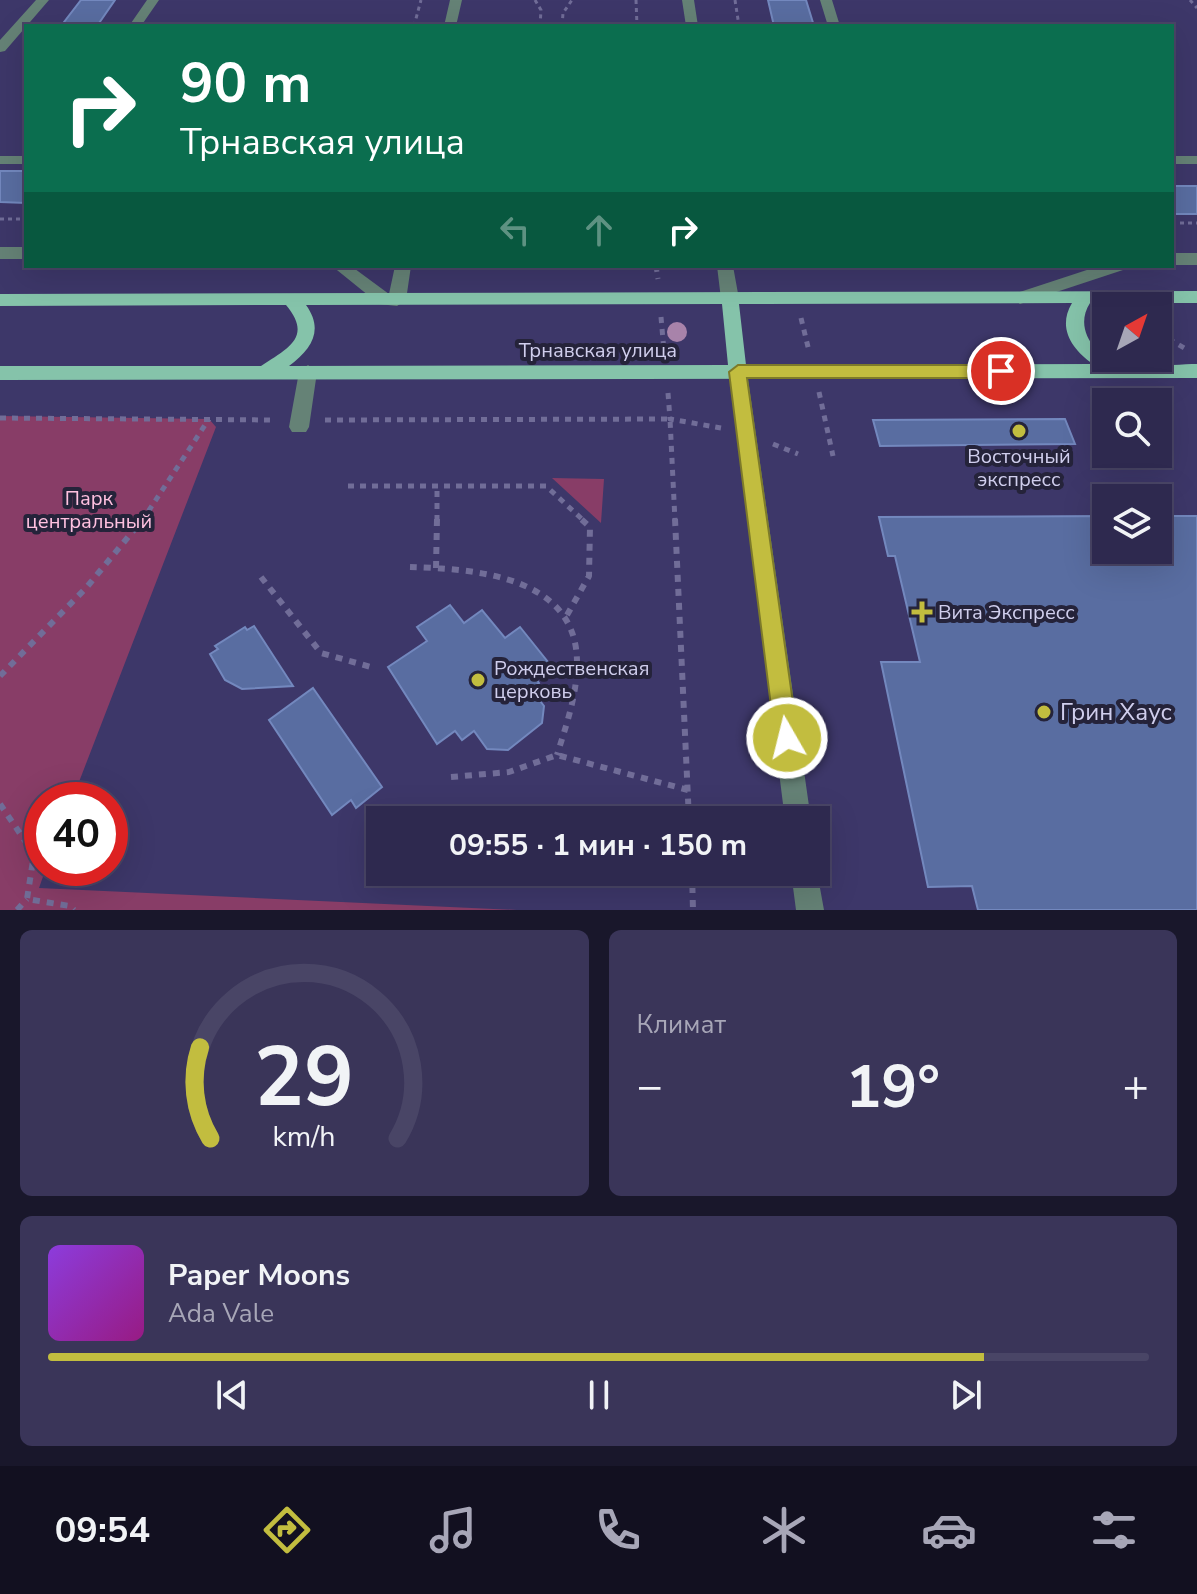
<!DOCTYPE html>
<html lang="ru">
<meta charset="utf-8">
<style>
body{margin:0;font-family:"Nunito Sans",sans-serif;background:#3a3559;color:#f1f3f6;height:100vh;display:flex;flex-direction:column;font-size:30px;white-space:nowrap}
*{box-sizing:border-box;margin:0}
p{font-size:26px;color:#a7a6b7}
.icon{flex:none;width:44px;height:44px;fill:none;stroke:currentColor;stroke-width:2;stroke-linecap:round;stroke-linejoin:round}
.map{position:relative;height:910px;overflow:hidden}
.sheet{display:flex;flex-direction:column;gap:20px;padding:20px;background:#19172b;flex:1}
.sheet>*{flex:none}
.banner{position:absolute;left:24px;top:24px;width:1150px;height:244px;border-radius:0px;box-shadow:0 8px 32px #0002,0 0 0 2px #494566;background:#0b6e4f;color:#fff;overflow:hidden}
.needle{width:52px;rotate:40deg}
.buttons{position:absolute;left:1092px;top:292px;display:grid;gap:16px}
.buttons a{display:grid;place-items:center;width:80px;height:80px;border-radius:0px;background:#2e294f;box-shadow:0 8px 32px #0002,0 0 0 2px #494566;font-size:40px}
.speed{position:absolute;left:24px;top:782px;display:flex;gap:16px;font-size:40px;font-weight:700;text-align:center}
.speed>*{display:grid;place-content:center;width:104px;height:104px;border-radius:50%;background:#2e294f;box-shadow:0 8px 32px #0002,0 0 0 2px #494566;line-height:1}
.speed .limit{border:12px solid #d22;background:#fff;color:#111}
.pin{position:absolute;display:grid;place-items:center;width:68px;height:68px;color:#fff;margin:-34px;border:4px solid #fff;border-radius:50%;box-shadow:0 2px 8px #0007}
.me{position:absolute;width:88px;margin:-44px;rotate:352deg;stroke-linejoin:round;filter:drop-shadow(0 0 6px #0008)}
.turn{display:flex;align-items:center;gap:28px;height:168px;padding:0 24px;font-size:36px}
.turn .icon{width:104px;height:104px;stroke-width:2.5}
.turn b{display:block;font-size:56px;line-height:68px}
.lanes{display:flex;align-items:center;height:76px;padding:0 24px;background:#0003;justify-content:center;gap:40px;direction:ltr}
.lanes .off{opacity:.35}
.big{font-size:60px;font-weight:700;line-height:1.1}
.sheet .widget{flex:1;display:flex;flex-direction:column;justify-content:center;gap:12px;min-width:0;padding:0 28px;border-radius:12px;background:#3a3559}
.sheet .dial{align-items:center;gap:0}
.dial svg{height:208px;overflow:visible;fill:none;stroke:#494566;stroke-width:7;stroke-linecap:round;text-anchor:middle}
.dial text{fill:#f1f3f6;stroke:none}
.song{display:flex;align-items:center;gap:24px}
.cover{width:96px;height:96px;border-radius:12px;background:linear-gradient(135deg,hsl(270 70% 55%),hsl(310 70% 35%))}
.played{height:8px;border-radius:4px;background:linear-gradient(90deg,#c2bd3f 85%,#494566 85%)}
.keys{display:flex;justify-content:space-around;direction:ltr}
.heat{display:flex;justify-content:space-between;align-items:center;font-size:44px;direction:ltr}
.sheet .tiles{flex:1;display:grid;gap:20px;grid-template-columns:1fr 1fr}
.widget:last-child{grid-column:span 2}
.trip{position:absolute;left:366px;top:806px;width:464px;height:80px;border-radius:0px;background:#2e294f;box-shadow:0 8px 32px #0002,0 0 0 2px #494566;font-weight:700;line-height:80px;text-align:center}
.menu{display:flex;height:128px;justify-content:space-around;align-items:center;background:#121020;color:#a7a6b7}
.menu .icon{width:56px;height:56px}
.menu .on{color:#c2bd3f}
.menu b{font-size:36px;color:#f1f3f6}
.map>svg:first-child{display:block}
.green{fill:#883d67}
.building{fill:#596da1;stroke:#7388be;stroke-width:2}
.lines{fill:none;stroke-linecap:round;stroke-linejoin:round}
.path-far2{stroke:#716d98;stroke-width:3;stroke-dasharray:4 4;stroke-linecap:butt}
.path-far1{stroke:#716d98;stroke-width:5;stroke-dasharray:6 6;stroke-linecap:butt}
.path{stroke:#716d98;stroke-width:6;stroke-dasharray:7 7;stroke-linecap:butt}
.minor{fill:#658276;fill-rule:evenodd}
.major{fill:#85c3aa;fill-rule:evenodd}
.tree{fill:#a883aa}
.route{fill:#c2bd3f;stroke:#7e7b29;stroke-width:2}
.poi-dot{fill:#c2bd3f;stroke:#25233a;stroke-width:3}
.labels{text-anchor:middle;stroke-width:8;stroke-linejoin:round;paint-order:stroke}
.street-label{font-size:20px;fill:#d0ceed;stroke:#25233a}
.poi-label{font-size:20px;fill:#d0ceed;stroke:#25233a;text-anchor:start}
.park-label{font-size:20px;fill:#ffc1e0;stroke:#25233a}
.near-poi-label{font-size:24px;fill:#d0ceed;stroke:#25233a;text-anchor:start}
</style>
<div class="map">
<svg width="1197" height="910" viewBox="0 0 1197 910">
<rect width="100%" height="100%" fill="#3d3769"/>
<path class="green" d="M 0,416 L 209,419 L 216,427 L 72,800 L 42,800 L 42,868 L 46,868 L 39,888 L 517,910 L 0,910 Z
M 552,478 L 604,479 L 601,523 Z"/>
<path class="building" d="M 81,0 L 115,0 L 97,26 L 61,26 Z
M 768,0 L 806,0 L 814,26 L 774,26 Z
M 0,171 L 26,171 L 26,203 L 0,202 Z
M 1172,186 L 1197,186 L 1197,214 L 1172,214 Z
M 1065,419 L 1075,444 L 880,446 L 873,420 Z
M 1106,516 L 1106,550 L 1158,550 L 1158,516 L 1197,516 L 1197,910 L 978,910 L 972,886 L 928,887 L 881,662 L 920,662 L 895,556 L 888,556 L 879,517 Z
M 450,605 L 464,623 L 482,610 L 505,638 L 520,627 L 548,662 L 532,673 L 539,683 L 531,689 L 544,706 L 542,723 L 508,750 L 487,749 L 474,731 L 462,740 L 455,731 L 437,744 L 388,667 L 427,641 L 417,627 Z
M 254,626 L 293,686 L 242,689 L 225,680 L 210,654 L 218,649 L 215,646 L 245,627 L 247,630 Z
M 313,688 L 382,787 L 356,808 L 351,800 L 332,815 L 269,720 Z"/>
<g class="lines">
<path class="path-far2" d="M 535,0 L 541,10 L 540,26
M 636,0 L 637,26
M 735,0 L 739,26
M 1190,0 L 1197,8
M 414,26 L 421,0
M 562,26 L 563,13 L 572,0
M 0,219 L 26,219
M 1172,223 L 1197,223"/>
<path class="path-far1" d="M 656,266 L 658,279
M 661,317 L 664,351
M 801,318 L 809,351
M 1158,333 L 1186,349
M 819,392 L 833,456
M 668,393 L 670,419 L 721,428
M 0,418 L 275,420
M 325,420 L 670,419 L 675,521
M 773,444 L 798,454
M 348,486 L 546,486 L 584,521
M 142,521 L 209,419
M 437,521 L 437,487"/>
<path class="path" d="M 675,519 L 689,820
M 410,567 C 476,569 578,576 577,664 C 577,695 566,726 557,755
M 436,568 L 437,519
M 261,577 L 321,653 L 371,667
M 567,615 L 589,576 L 590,527 L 581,519
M 0,676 L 86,588 L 143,519
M 451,777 L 509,772 L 557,755 L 688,790
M 0,804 L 34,854 L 27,899 L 70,906 L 74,910
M 692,872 L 693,910
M 17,910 L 27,899"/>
<path class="minor" d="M 36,0 L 49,0 L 5,51 L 0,52 L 0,40 Z
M 147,0 L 159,0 L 141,26 L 129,26 Z
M 450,0 L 462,0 L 456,26 L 444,26 Z
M 682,0 L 694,0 L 698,26 L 686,26 Z
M 820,0 L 832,0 L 840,26 L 828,26 Z
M 0,156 L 26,156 L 26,164 L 0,164 Z
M 1172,156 L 1197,156 L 1197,164 L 1172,164 Z
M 0,247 L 26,247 L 26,259 L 0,259 Z
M 1172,253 L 1197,253 L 1197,265 L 1172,265 Z
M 332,266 L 351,266 L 389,294 L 395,266 L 411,266 L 406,300 L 397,306 L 379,304 Z
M 717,266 L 733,266 L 739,299 L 736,303 L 730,305 L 721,299 Z
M 1099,266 L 1125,266 L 1123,270 L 1020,304 L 1011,298 L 1014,294 Z
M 308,365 L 317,372 L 309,427 L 306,432 L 292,432 L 289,427 L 299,372 Z
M 738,365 L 747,372 L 811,820 L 785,820 L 729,372 Z
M 816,866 L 824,910 L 796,910 L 791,872 L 816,872 Z"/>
<path class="major" d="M 1197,291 L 1197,303 L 1090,303 C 1073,329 1096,358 1121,364 C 1137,369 1178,364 1197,364 L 1197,378 L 0,380 L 0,366 L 261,366 C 288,348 313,337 286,305 L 0,306 L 0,294 ZM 1072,303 C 1057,328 1072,349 1093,364 L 746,365 L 739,304 ZM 722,304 L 728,365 L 289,366 C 312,349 324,330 306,305 Z"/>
</g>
<circle class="tree" cx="677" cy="332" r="10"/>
<path class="route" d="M 738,365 L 1001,365 L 1010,371 L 1001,378 L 747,378 L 798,738 L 795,746 L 787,750 L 779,746 L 775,738 L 729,372 Z"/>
<g class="poi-dot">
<circle cx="1019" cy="431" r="8"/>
<path d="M918 600h8v8h8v8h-8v8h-8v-8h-8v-8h8z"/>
<circle cx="478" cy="680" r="8"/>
<circle cx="1044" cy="712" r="8"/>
</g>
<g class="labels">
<g class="street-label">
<text x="598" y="357">Трнавская улица</text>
</g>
<g class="poi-label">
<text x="1019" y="463" text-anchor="middle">Восточный<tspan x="1019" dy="23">экспресс</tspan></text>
<text x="938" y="619">Вита Экспресс</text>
<text x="494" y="675">Рождественская<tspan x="494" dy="23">церковь</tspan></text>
</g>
<g class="park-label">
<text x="89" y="505">Парк<tspan x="89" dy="23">центральный</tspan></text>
</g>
<g class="near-poi-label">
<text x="1060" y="720">Грин Хаус</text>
</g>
</g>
</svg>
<div class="buttons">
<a><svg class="needle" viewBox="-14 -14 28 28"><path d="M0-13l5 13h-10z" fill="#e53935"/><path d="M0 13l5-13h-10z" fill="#a7a6b7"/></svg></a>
<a><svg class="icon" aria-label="search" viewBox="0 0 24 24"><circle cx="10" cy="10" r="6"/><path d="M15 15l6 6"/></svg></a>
<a><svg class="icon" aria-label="layers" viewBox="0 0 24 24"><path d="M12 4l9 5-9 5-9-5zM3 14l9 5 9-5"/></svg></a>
</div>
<div class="speed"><div class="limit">40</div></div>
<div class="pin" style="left:1001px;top:371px;background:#d93025"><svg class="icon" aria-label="arrive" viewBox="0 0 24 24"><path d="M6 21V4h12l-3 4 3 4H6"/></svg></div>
<svg class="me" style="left:787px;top:738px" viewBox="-20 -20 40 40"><circle r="17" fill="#c2bd3f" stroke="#fff" stroke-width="3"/><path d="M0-11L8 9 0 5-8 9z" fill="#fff"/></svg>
<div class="trip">09:55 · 1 мин · 150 m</div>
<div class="banner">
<div class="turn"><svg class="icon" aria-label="right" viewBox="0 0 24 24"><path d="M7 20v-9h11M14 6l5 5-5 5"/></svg><div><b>90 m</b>Трнавская улица</div></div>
<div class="lanes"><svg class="icon off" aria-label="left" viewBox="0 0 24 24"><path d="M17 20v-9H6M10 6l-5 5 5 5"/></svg><svg class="icon off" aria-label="ahead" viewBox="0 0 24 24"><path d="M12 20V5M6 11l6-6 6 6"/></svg><svg class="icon" aria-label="right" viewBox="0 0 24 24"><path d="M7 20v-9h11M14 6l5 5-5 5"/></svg></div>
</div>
</div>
<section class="sheet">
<div class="tiles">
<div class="widget dial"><svg viewBox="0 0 100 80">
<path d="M14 69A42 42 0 1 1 86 69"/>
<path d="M14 69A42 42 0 0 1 10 34" stroke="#c2bd3f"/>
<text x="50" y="56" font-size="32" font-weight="700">29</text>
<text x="50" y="72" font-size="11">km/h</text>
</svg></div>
<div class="widget"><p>Климат</p>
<div class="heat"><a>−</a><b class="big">19°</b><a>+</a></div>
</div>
<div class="widget">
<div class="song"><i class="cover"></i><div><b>Paper Moons</b><p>Ada Vale</p></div></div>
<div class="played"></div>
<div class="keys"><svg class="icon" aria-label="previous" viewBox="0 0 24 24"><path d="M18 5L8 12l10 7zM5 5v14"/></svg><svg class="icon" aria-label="pause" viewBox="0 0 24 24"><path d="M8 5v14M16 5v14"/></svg><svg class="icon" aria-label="next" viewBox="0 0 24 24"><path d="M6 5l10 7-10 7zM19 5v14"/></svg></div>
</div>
</div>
</section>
<nav class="menu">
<b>09:54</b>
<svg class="icon on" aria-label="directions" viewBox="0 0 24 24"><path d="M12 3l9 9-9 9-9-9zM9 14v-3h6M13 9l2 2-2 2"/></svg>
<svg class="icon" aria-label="music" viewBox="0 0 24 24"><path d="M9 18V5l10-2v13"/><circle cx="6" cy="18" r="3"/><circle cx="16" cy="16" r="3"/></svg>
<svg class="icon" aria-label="phone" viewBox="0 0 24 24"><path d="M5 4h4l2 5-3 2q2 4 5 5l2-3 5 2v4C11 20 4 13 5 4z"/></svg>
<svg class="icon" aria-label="climate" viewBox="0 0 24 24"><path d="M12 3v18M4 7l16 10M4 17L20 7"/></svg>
<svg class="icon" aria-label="car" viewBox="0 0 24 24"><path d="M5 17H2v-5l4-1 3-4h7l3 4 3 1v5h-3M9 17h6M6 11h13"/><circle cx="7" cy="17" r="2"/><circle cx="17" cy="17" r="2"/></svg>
<svg class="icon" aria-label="filters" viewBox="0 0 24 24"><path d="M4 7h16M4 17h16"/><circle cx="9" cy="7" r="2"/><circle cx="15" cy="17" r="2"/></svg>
</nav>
